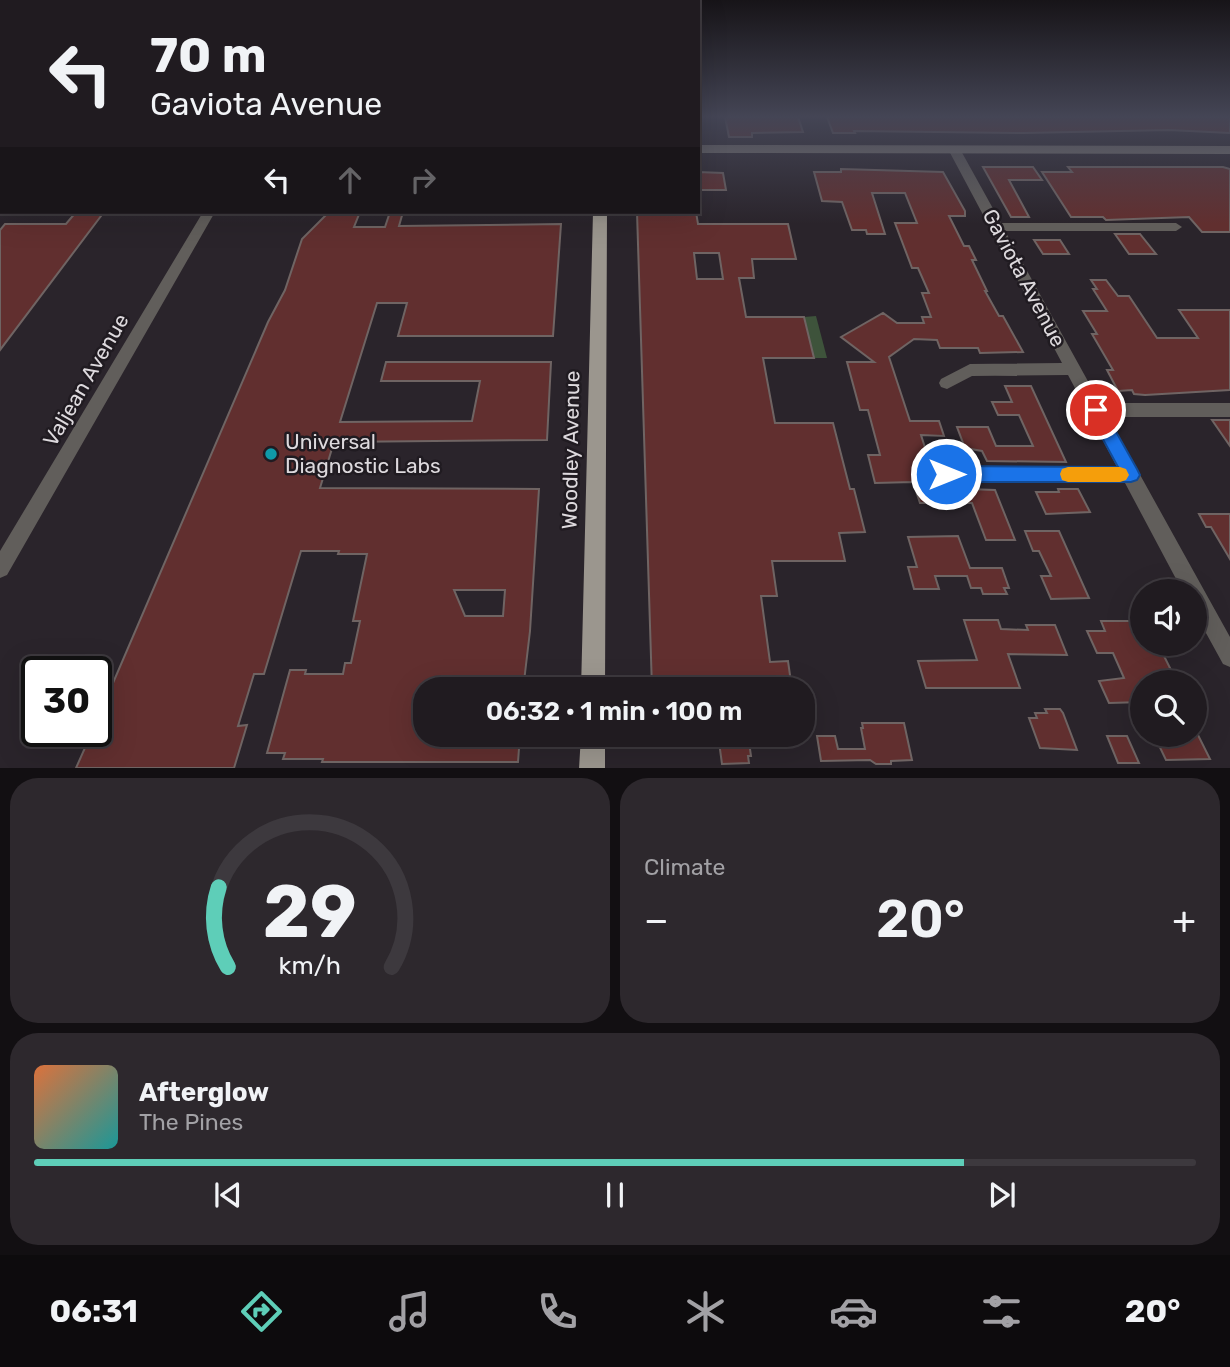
<!DOCTYPE html>
<meta charset="utf-8">
<style>
body{margin:0;font-family:Rubik,sans-serif;background:#2d282d;color:#f1f3f6;height:100vh;display:flex;flex-direction:column;font-size:26px;white-space:nowrap}
*{box-sizing:border-box;margin:0}
p{font-size:23px;color:#a2a1a5}
.icon{flex:none;width:38px;height:38px;fill:none;stroke:currentColor;stroke-width:2;stroke-linecap:round;stroke-linejoin:round}
.map{position:relative;height:768px;overflow:hidden}
.drawer{display:flex;flex-direction:column;gap:10px;padding:10px;background:#120f12;flex:1}
.drawer>*{flex:none}
.top-card{position:absolute;left:0px;top:0px;width:700px;height:214px;box-shadow:0 7px 28px #0002,0 0 0 2px #3d393e;background:#201b20;color:#f1f3f6;overflow:hidden}
.fabs{position:absolute;left:1130px;top:579px;display:grid;gap:14px}
.fabs a{display:grid;place-items:center;width:77px;height:77px;border-radius:50%;background:#201b20;box-shadow:0 7px 28px #0002,0 0 0 2px #3d393e;font-size:35px}
.speed{position:absolute;left:21px;top:656px;display:flex;gap:14px;font-size:35px;font-weight:700;text-align:center}
.speed>*{display:grid;place-content:center;width:91px;height:91px;border-radius:50%;background:#201b20;box-shadow:0 7px 28px #0002,0 0 0 2px #3d393e;line-height:1}
.speed .limit{border:4px solid #111;border-radius:10px;background:#fff;color:#111}
.pin{position:absolute;display:grid;place-items:center;width:60px;height:60px;color:#fff;margin:-30px;border:4px solid #fff;border-radius:50%;box-shadow:0 2px 7px #0007}
.me{position:absolute;width:77px;margin:-38px;rotate:90deg;stroke-linejoin:round;filter:drop-shadow(0 0 5px #0008)}
.turn{display:flex;align-items:center;gap:24px;height:147px;padding:0 35px;font-size:32px}
.turn .icon{width:91px;height:91px;stroke-width:2.5}
.turn b{display:block;font-size:49px;line-height:60px}
.lanes{display:flex;align-items:center;height:66px;padding:0 35px;background:#0003;justify-content:center;gap:35px;direction:ltr}
.lanes .off{opacity:.35}
.big{font-size:52px;font-weight:600;line-height:1.1}
.drawer .card{flex:1;display:flex;flex-direction:column;justify-content:center;gap:10px;min-width:0;padding:0 24px;border-radius:28px;background:#2d282d}
.drawer .dial{align-items:center;gap:0}
.dial svg{height:182px;overflow:visible;fill:none;stroke:#3d393e;stroke-width:7;stroke-linecap:round;text-anchor:middle}
.dial text{fill:#f1f3f6;stroke:none}
.song{display:flex;align-items:center;gap:21px}
.cover{width:84px;height:84px;border-radius:10px;background:linear-gradient(135deg,hsl(20 70% 55%),hsl(180 70% 35%))}
.played{height:7px;border-radius:4px;background:linear-gradient(90deg,#5eceb8 80%,#3d393e 80%)}
.keys{display:flex;justify-content:space-around;direction:ltr}
.heat{display:flex;justify-content:space-between;align-items:center;font-size:38px;direction:ltr}
.drawer .tiles{flex:1;display:grid;gap:10px;grid-template-columns:1fr 1fr}
.card:last-child{grid-column:span 2}
.trip{position:absolute;left:413px;top:677px;width:402px;height:70px;border-radius:28px;background:#201b20;box-shadow:0 7px 28px #0002,0 0 0 2px #3d393e;font-weight:600;line-height:70px;text-align:center}
.tab-bar{display:flex;height:112px;justify-content:space-around;align-items:center;background:#0d0b0d;color:#a2a1a5}
.tab-bar .icon{width:49px;height:49px}
.tab-bar .active{color:#5eceb8}
.tab-bar b{font-size:32px;color:#f1f3f6}
.map>svg:first-child{display:block}
.green{fill:#3e533b}
.building{fill:#612f2f;stroke:#6f6463;stroke-width:2;fill-rule:evenodd}
.lines{fill:none;stroke-linecap:round;stroke-linejoin:round}
.minor{fill:#615e5b;fill-rule:evenodd}
.secondary{fill:#827e78;fill-rule:evenodd}
.primary{fill:#9b968e;fill-rule:evenodd}
.route{fill:#1a73e8;stroke:#114b97;stroke-width:2}
.slow{fill:#f59e0b}
.culture-dot{fill:#0f9aa8;stroke:#201b21;stroke-width:2.5}
.labels{text-anchor:middle;stroke-width:5;stroke-linejoin:round;paint-order:stroke}
.street-label{font-size:21px;fill:#ddd9dd;stroke:#201b21}
.poi-label{font-size:21px;fill:#ddd9dd;stroke:#201b21;text-anchor:start}
</style>
<div class="map">
<svg width="1230" height="769" viewBox="0 0 1230 769">
<rect width="100%" height="100%" fill="#2a242b"/>
<path class="green" d="M 816,316 L 827,358 L 814,358 L 804,317 Z"/>
<path class="building" d="M 725,117 L 798,117 L 803,132 L 752,133 L 752,137 L 729,137 Z
M 827,117 L 1230,117 L 1230,133 L 1169,130 L 1024,133 L 854,131 L 855,133 L 833,133 Z
M 983,167 L 1033,167 L 1042,180 L 1009,180 L 1029,217 L 1011,217 Z
M 1068,167 L 1223,167 L 1230,169 L 1230,232 L 1202,232 L 1189,217 L 1106,220 L 1103,217 L 1071,217 L 1042,172 L 1072,172 Z
M 841,169 L 943,172 L 965,211 L 965,216 L 949,216 L 964,246 L 969,246 L 976,260 L 972,260 L 987,291 L 985,291 L 999,316 L 1003,316 L 1023,352 L 980,353 L 978,348 L 940,348 L 937,340 L 914,339 L 889,357 L 910,421 L 939,421 L 944,436 L 921,435 L 938,488 L 995,490 L 1015,540 L 986,540 L 972,503 L 920,503 L 913,482 L 875,483 L 868,455 L 880,455 L 868,410 L 860,410 L 847,362 L 874,362 L 841,337 L 883,313 L 897,323 L 924,323 L 922,317 L 931,317 L 922,293 L 929,293 L 918,268 L 912,268 L 895,223 L 917,223 L 905,193 L 872,193 L 885,234 L 867,234 L 866,230 L 852,230 L 842,202 L 822,201 L 814,172 L 841,172 Z
M 698,172 L 723,173 L 726,190 L 698,190 Z
M 76,212 L 104,212 L 0,350 L 0,230 L 5,224 L 66,224 Z
M 329,212 L 360,212 L 354,227 L 385,227 L 390,212 L 403,212 L 399,226 L 561,224 L 553,336 L 398,336 L 407,303 L 377,303 L 340,422 L 472,421 L 480,381 L 381,381 L 386,362 L 551,362 L 547,440 L 334,442 L 320,488 L 539,489 L 530,631 L 523,690 L 425,690 L 425,735 L 520,735 L 518,762 L 322,762 L 323,759 L 283,759 L 285,753 L 267,753 L 290,670 L 306,670 L 305,674 L 343,674 L 345,663 L 351,663 L 360,621 L 353,621 L 367,554 L 338,554 L 339,551 L 301,551 L 264,674 L 254,674 L 238,726 L 247,725 L 234,768 L 76,768 L 92,732 L 96,732 L 96,704 L 102,690 L 110,690 L 268,322 L 285,290 L 302,239 ZM 454,590 L 505,590 L 503,616 L 465,616 Z
M 637,212 L 696,212 L 698,224 L 788,224 L 796,259 L 752,259 L 754,278 L 739,278 L 746,317 L 804,317 L 814,358 L 763,358 L 775,423 L 833,423 L 850,489 L 854,489 L 865,532 L 839,533 L 845,561 L 772,561 L 777,596 L 761,596 L 770,662 L 788,661 L 792,689 L 652,689 ZM 694,253 L 719,253 L 723,279 L 697,279 Z
M 1115,234 L 1140,234 L 1156,254 L 1129,254 Z
M 1034,240 L 1060,240 L 1069,254 L 1043,254 Z
M 1091,280 L 1106,280 L 1118,296 L 1129,296 L 1157,338 L 1198,338 L 1179,310 L 1230,310 L 1230,390 L 1145,395 L 1134,394 L 1132,390 L 1118,391 L 1107,370 L 1113,370 L 1092,334 L 1097,334 L 1083,311 L 1107,311 L 1093,289 L 1097,289 Z
M 1005,386 L 1031,386 L 1066,462 L 987,461 L 982,451 L 965,448 L 957,427 L 988,427 L 996,446 L 1033,446 L 1019,415 L 998,415 L 992,402 L 1012,402 Z
M 1212,420 L 1230,420 L 1230,446 Z
M 1058,489 L 1078,489 L 1090,512 L 1046,514 L 1036,492 L 1059,492 Z
M 1199,514 L 1230,514 L 1230,559 L 1211,527 L 1206,527 Z
M 1025,531 L 1059,531 L 1089,598 L 1051,599 L 1041,576 L 1051,576 L 1039,551 L 1033,551 Z
M 958,536 L 970,568 L 1002,568 L 1009,588 L 1004,588 L 1007,594 L 983,594 L 981,588 L 971,588 L 967,576 L 935,576 L 939,589 L 914,589 L 908,567 L 917,567 L 908,537 Z
M 964,620 L 998,620 L 1001,629 L 1028,630 L 1026,625 L 1055,625 L 1067,655 L 1008,654 L 1020,688 L 926,688 L 918,661 L 977,660 Z
M 1101,621 L 1143,621 L 1143,644 L 1158,644 L 1177,682 L 1143,682 L 1143,702 L 1109,703 L 1099,681 L 1124,678 L 1113,653 L 1097,653 L 1087,631 L 1105,631 Z
M 1045,709 L 1060,709 L 1063,713 L 1077,750 L 1040,748 L 1029,718 L 1037,718 L 1035,713 L 1047,713 Z
M 862,723 L 904,723 L 912,760 L 891,761 L 891,764 L 876,764 L 870,760 L 821,761 L 817,736 L 835,736 L 838,749 L 865,749 L 861,728 L 863,728 Z
M 654,735 L 694,735 L 694,746 L 655,747 Z
M 718,735 L 748,735 L 751,756 L 748,756 L 749,763 L 722,764 Z
M 1154,735 L 1198,735 L 1210,759 L 1166,760 Z
M 1107,736 L 1127,736 L 1139,763 L 1118,763 Z"/>
<g class="lines">
<path class="minor" d="M 954,146 L 960,149 L 1001,223 L 1176,223 L 1182,227 L 1176,231 L 1005,231 L 1100,403 L 1230,403 L 1230,417 L 1108,417 L 1230,637 L 1230,667 L 1223,664 L 1195,613 L 1195,592 L 1183,592 L 1125,483 L 946,482 L 940,479 L 937,474 L 940,469 L 946,466 L 1117,467 L 1068,375 L 972,376 L 947,389 L 941,387 L 939,383 L 941,379 L 970,364 L 1062,363 L 948,149 Z
M 203,212 L 215,212 L 7,575 L 0,578 L 0,551 Z"/>
<path class="secondary" d="M 698,145 L 1230,146 L 1230,154 L 698,153 Z
M 0,146 L 2,146 L 2,154 L 0,154 Z"/>
<path class="primary" d="M 593,212 L 607,212 L 605,690 L 581,690 Z
M 581,735 L 605,735 L 605,769 L 579,769 Z"/>
</g>
<linearGradient id="sky" x2="0" y2="1"><stop stop-color="#171418"/><stop offset="0.52" stop-color="#444555"/><stop offset="1" stop-color="#444555" stop-opacity="0"/></linearGradient>
<rect width="1230" height="224" fill="url(#sky)"/>
<path class="route" d="M 1096,403 L 1101,405 L 1137,469 L 1140,475 L 1137,480 L 1131,482 L 946,482 L 940,479 L 937,474 L 940,468 L 946,466 L 1118,467 L 1087,410 L 1090,405 Z"/>
<path class="slow" d="M 1068,467 L 1120,467 L 1126,469 L 1129,475 L 1126,480 L 1120,482 L 1068,482 L 1062,480 L 1060,474 L 1062,469 Z"/>
<circle class="culture-dot" cx="271" cy="454" r="7"/>
<g class="labels">
<g class="street-label">
<text transform="translate(1024 278) rotate(62)" y="7">Gaviota Avenue</text>
<text transform="translate(86 380) rotate(-60)" y="7">Valjean Avenue</text>
<text transform="translate(571 450) rotate(-89)" y="7">Woodley Avenue</text>
</g>
<g class="poi-label">
<text x="285" y="449">Universal<tspan x="285" dy="24">Diagnostic Labs</tspan></text>
</g>
</g>
</svg>
<div class="fabs">
<a><svg class="icon" aria-label="sound" viewBox="0 0 24 24"><path d="M4 9h4l5-4v14l-5-4H4zM17 9q2 3 0 6"/></svg></a>
<a><svg class="icon" aria-label="search" viewBox="0 0 24 24"><circle cx="10" cy="10" r="6"/><path d="M15 15l6 6"/></svg></a>
</div>
<div class="speed"><div class="limit">30</div></div>
<div class="pin" style="left:1096px;top:410px;background:#d93025"><svg class="icon" aria-label="arrive" viewBox="0 0 24 24"><path d="M6 21V4h12l-3 4 3 4H6"/></svg></div>
<svg class="me" style="left:946px;top:474px" viewBox="-20 -20 40 40"><circle r="17" fill="#1a73e8" stroke="#fff" stroke-width="3"/><path d="M0-11L8 9 0 5-8 9z" fill="#fff"/></svg>
<div class="trip">06:32 · 1 min · 100 m</div>
<div class="top-card">
<div class="turn"><svg class="icon" aria-label="left" viewBox="0 0 24 24"><path d="M17 20v-9H6M10 6l-5 5 5 5"/></svg><div><b>70 m</b>Gaviota Avenue</div></div>
<div class="lanes"><svg class="icon" aria-label="left" viewBox="0 0 24 24"><path d="M17 20v-9H6M10 6l-5 5 5 5"/></svg><svg class="icon off" aria-label="ahead" viewBox="0 0 24 24"><path d="M12 20V5M6 11l6-6 6 6"/></svg><svg class="icon off" aria-label="right" viewBox="0 0 24 24"><path d="M7 20v-9h11M14 6l5 5-5 5"/></svg></div>
</div>
</div>
<section class="drawer">
<div class="tiles">
<div class="card dial"><svg viewBox="0 0 100 80">
<path d="M14 69A42 42 0 1 1 86 69"/>
<path d="M14 69A42 42 0 0 1 10 34" stroke="#5eceb8"/>
<text x="50" y="56" font-size="32" font-weight="700">29</text>
<text x="50" y="72" font-size="11">km/h</text>
</svg></div>
<div class="card"><p>Climate</p>
<div class="heat"><a>−</a><b class="big">20°</b><a>+</a></div>
</div>
<div class="card">
<div class="song"><i class="cover"></i><div><b>Afterglow</b><p>The Pines</p></div></div>
<div class="played"></div>
<div class="keys"><svg class="icon" aria-label="previous" viewBox="0 0 24 24"><path d="M18 5L8 12l10 7zM5 5v14"/></svg><svg class="icon" aria-label="pause" viewBox="0 0 24 24"><path d="M8 5v14M16 5v14"/></svg><svg class="icon" aria-label="next" viewBox="0 0 24 24"><path d="M6 5l10 7-10 7zM19 5v14"/></svg></div>
</div>
</div>
</section>
<nav class="tab-bar">
<b>06:31</b>
<svg class="icon active" aria-label="directions" viewBox="0 0 24 24"><path d="M12 3l9 9-9 9-9-9zM9 14v-3h6M13 9l2 2-2 2"/></svg>
<svg class="icon" aria-label="music" viewBox="0 0 24 24"><path d="M9 18V5l10-2v13"/><circle cx="6" cy="18" r="3"/><circle cx="16" cy="16" r="3"/></svg>
<svg class="icon" aria-label="phone" viewBox="0 0 24 24"><path d="M5 4h4l2 5-3 2q2 4 5 5l2-3 5 2v4C11 20 4 13 5 4z"/></svg>
<svg class="icon" aria-label="climate" viewBox="0 0 24 24"><path d="M12 3v18M4 7l16 10M4 17L20 7"/></svg>
<svg class="icon" aria-label="car" viewBox="0 0 24 24"><path d="M5 17H2v-5l4-1 3-4h7l3 4 3 1v5h-3M9 17h6M6 11h13"/><circle cx="7" cy="17" r="2"/><circle cx="17" cy="17" r="2"/></svg>
<svg class="icon" aria-label="filters" viewBox="0 0 24 24"><path d="M4 7h16M4 17h16"/><circle cx="9" cy="7" r="2"/><circle cx="15" cy="17" r="2"/></svg>
<b>20°</b>
</nav>
